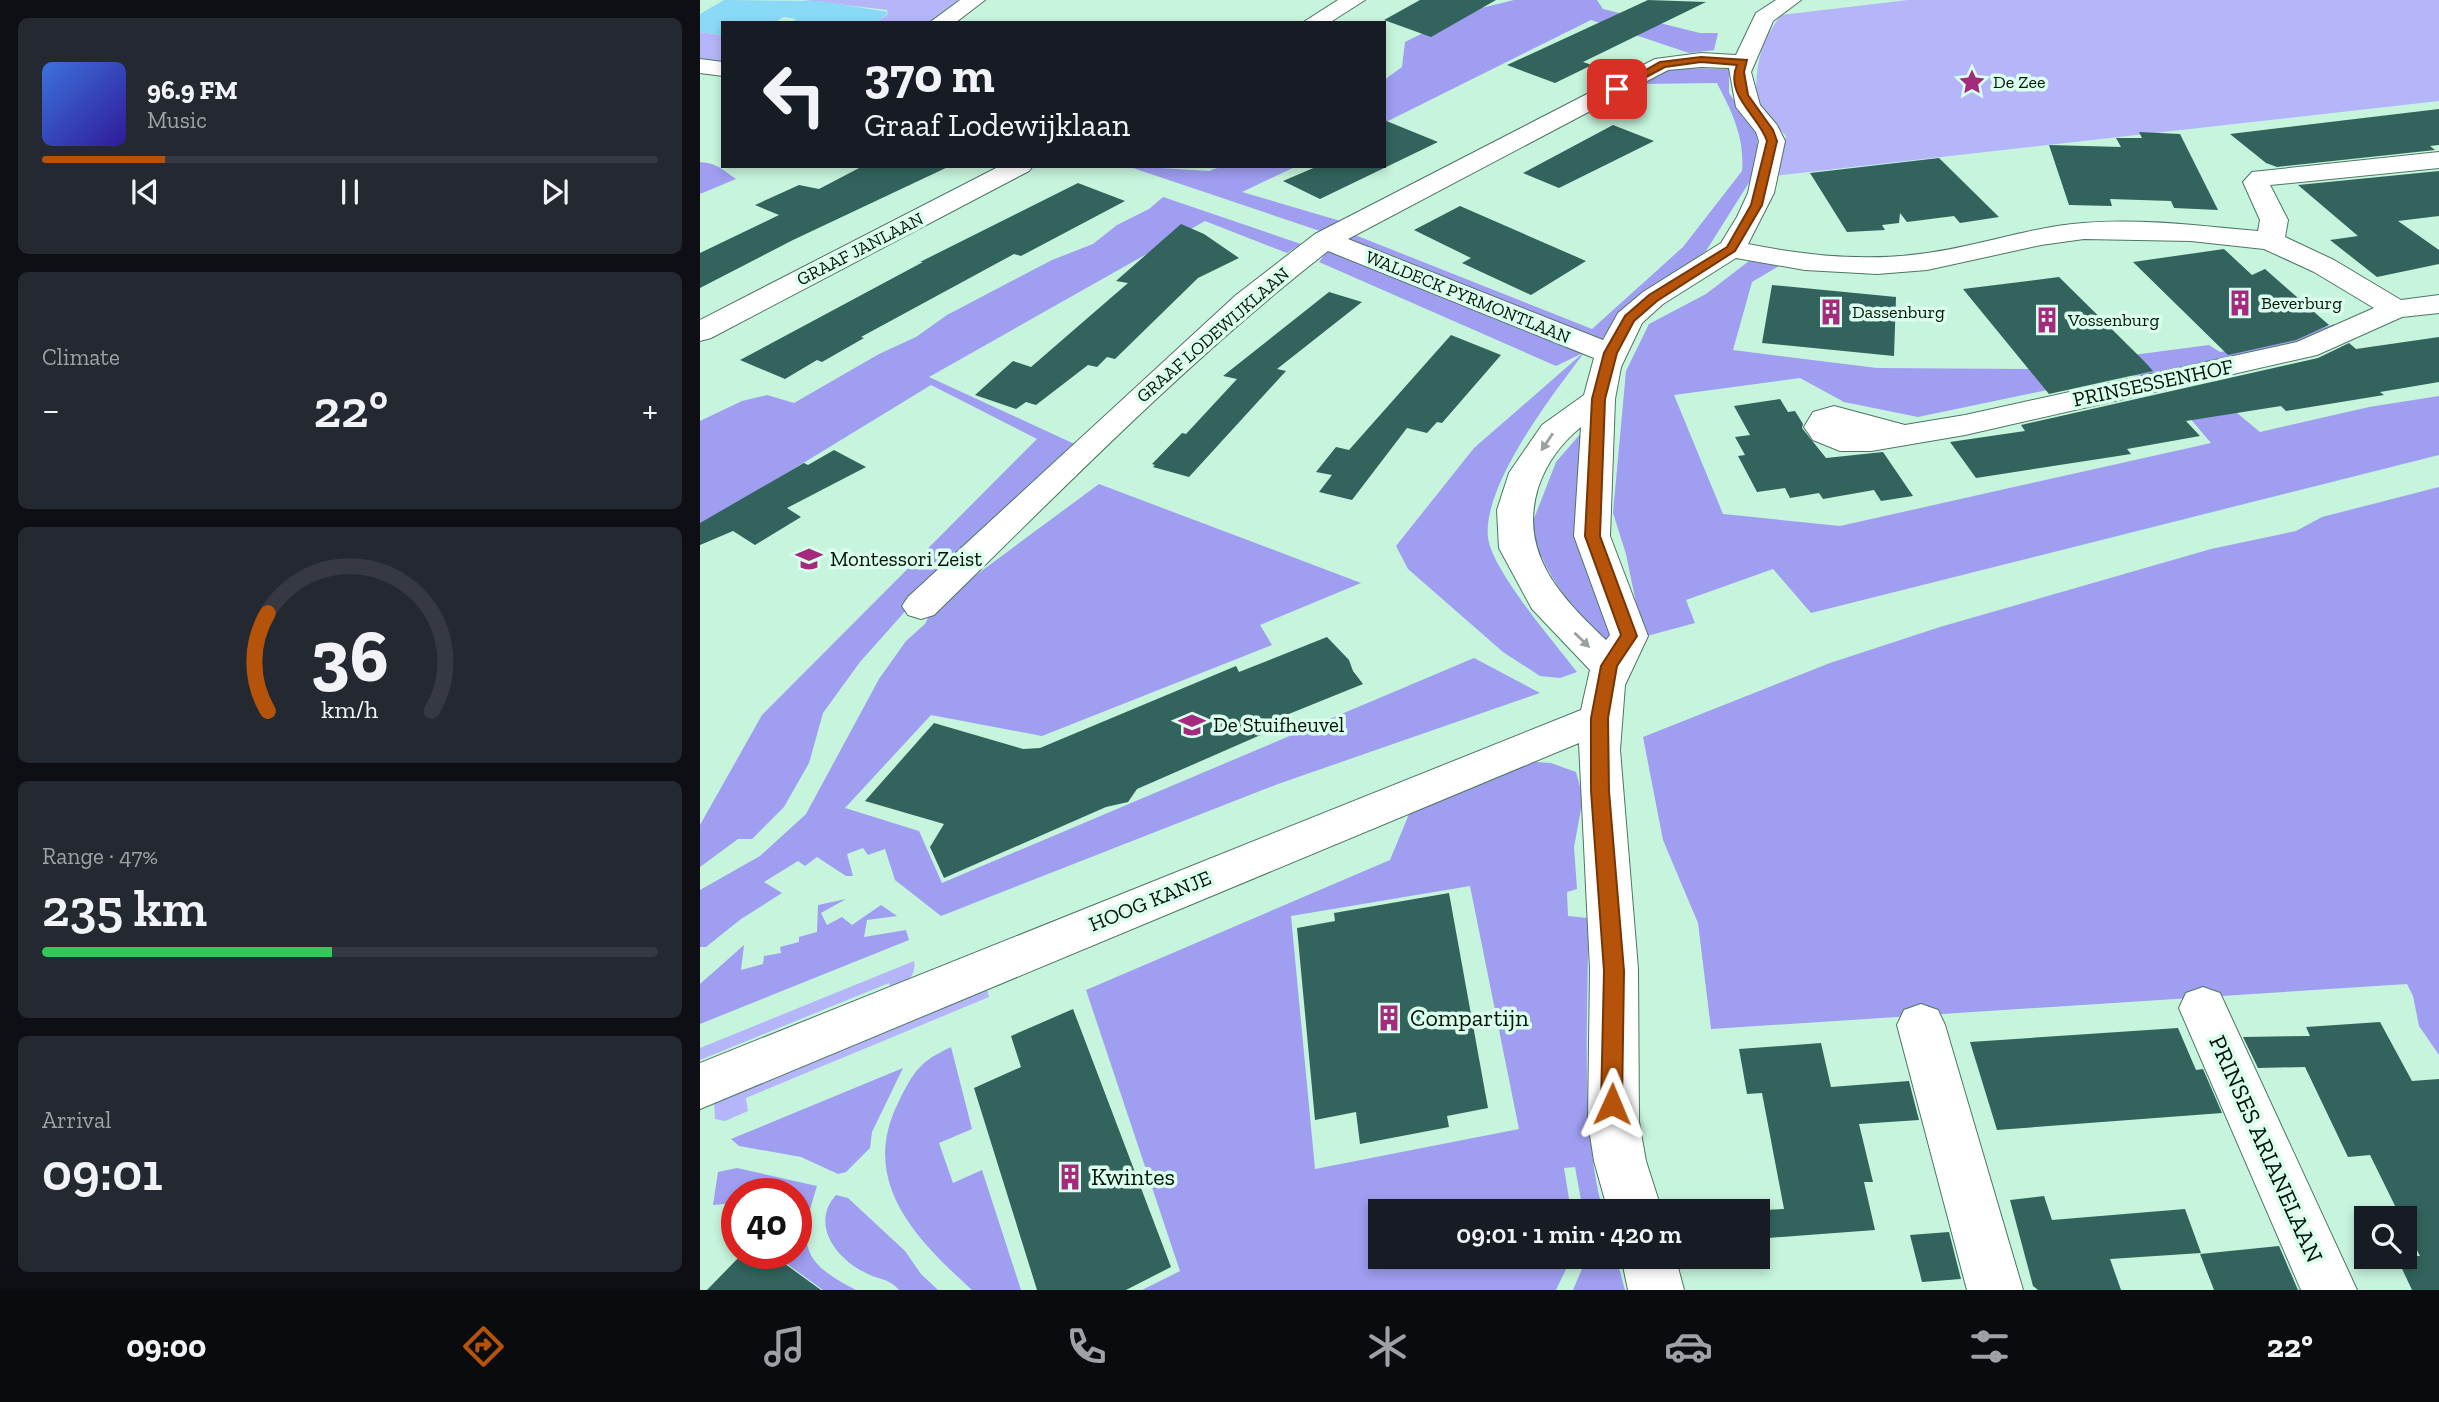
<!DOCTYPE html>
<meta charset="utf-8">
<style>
body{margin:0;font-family:"Zilla Slab",serif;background:#242831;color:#f1f3f6;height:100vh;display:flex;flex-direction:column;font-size:26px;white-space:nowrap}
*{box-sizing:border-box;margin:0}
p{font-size:23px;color:#9ea1a6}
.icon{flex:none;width:38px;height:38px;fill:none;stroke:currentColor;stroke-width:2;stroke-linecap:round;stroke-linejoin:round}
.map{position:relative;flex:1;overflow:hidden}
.drawer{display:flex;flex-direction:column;gap:18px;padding:18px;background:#0d0f14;width:700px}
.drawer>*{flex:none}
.guide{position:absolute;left:21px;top:21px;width:665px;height:147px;border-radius:0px;box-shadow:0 4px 10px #0003;background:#171b24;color:#f1f3f6;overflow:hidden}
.buttons{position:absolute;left:1654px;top:1206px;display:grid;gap:14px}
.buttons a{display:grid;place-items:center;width:63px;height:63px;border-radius:0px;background:#171b24;box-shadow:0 4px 10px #0003;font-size:35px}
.speed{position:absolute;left:21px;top:1178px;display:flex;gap:14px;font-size:35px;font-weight:700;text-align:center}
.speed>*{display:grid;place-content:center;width:91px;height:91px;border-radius:50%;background:#171b24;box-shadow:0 4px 10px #0003;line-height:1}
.speed .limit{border:10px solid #d22;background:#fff;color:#111}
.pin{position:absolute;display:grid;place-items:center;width:60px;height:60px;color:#fff;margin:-30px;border-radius:14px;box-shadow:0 4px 10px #0006}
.me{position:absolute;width:77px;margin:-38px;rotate:1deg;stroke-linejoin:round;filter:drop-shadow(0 0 5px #0008)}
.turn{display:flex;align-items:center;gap:24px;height:147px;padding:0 28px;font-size:32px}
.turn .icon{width:91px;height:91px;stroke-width:2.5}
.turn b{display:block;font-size:49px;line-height:60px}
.big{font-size:52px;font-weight:600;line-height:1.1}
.drawer .card{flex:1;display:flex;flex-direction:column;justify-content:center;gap:10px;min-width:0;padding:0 24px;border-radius:10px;background:#242831}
.drawer .dial{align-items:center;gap:0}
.dial svg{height:182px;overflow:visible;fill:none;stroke:#363941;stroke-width:7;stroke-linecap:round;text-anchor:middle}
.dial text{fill:#f1f3f6;stroke:none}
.song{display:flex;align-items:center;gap:21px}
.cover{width:84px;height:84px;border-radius:10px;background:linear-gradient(135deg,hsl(220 70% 55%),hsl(250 70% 35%))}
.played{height:7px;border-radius:4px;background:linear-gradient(90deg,#b45309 20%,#363941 20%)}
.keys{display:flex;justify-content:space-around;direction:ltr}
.heat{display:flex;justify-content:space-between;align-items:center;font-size:38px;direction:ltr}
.charge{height:10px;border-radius:5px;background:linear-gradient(90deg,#34c759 47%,#363941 0)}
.trip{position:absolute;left:668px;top:1199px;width:402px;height:70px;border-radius:0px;background:#171b24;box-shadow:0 4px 10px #0003;font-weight:600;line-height:70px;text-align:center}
.dock{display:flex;height:112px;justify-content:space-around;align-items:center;background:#090b0e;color:#9ea1a6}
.dock .icon{width:49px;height:49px}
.dock .on{color:#b45309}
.dock b{font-size:32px;color:#f1f3f6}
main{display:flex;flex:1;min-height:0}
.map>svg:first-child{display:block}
.green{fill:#b5b6f9}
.forest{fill:#9f9ef1;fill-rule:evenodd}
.water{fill:#89d9f7}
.building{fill:#32635c}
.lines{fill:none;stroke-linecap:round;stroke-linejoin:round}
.minor-casing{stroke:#4d7663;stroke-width:2}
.minor{fill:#fff;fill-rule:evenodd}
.oneway{fill:#9ba19e}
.route{fill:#b45309;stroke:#753606;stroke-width:2}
.labels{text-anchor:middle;stroke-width:7;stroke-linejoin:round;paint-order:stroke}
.far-poi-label{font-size:18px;fill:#04140d;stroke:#dbffed;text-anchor:start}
.far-street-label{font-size:18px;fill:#04140d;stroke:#dbffed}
.street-label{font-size:21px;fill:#04140d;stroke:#dbffed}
.poi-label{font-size:21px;fill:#04140d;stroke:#dbffed;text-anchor:start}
.near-poi-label{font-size:24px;fill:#04140d;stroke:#dbffed;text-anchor:start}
.near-street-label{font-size:24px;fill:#04140d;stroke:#dbffed}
</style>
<main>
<section class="drawer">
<div class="card">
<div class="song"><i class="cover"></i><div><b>96.9 FM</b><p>Music</p></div></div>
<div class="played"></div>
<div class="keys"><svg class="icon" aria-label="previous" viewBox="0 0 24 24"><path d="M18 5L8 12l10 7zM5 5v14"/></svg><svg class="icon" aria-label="pause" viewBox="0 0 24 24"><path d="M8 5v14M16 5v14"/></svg><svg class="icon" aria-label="next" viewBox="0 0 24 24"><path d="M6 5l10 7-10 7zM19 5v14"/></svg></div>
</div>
<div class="card"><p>Climate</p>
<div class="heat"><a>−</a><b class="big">22°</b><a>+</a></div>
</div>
<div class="card dial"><svg viewBox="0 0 100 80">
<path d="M14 69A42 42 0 1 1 86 69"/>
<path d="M14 69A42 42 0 0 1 14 26" stroke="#b45309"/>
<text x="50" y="56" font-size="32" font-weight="700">36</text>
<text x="50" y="72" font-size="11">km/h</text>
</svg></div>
<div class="card"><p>Range · 47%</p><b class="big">235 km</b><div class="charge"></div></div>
<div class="card"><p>Arrival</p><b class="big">09:01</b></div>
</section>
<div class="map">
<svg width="1739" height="1290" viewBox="0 0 1739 1290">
<rect width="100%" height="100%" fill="#c7f4dd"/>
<path class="green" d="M 103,0 L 257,0 L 258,4 L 229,23 L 175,23 L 188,14 L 187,10 Z
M 1208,0 L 1739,0 L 1739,101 L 1073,176 L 1086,136 L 1056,103 C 1056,66 1058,46 1081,15 Z
M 0,32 L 23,35 L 23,62 L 0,59 Z
M 214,961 C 217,977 204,984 193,993 L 189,983 L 0,1060 L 0,1048 Z
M 284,978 L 289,997 L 46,1098 L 48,1111 L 25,1121 L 15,1119 L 14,1102 Z"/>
<path class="forest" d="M 814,0 L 897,0 L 903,9 L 1000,33 L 1018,33 L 1014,50 L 989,53 L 891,20 L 684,123 L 684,80 L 702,67 L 705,42 L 765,12 Z
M 972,68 L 1029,69 L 1029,93 L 1058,136 L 1055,173 L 1006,251 L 920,312 L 902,339 L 647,239 L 655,235 L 892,329 L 983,247 L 1042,171 C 1045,138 1032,112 1017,83 L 939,84 Z
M 0,162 C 17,163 23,170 36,179 L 0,194 Z
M 427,166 L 509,171 L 523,166 L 597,166 L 542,192 L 644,222 L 623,232 Z
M 463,197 L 601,244 L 587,253 L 505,221 L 229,377 L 381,447 L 233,580 L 160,662 L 123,713 L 109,763 L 84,807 L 52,839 L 38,839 L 0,867 L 0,825 L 62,715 L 337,439 L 231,385 L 0,526 L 0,421 L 42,401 L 67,395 L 94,403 L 179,354 L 216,337 L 247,315 L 352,260 L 393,244 L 417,225 L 449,209 Z
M 629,249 L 886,350 C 855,392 782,484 788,538 C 793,572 855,643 877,672 L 860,678 L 840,676 L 803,652 L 708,569 L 696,546 L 774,448 L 883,353 L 856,366 L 619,262 Z
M 1049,261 L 1079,266 L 1052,282 L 1033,350 L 1177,368 L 1326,369 L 1509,345 L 1520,352 L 1581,342 L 1634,324 L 1639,331 L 1573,350 L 1461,375 L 1415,376 L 1218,417 L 1144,402 L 1100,378 L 974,395 L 1023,514 L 1140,526 L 1511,443 L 1472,397 L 1508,389 L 1560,432 L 1669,407 L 1739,396 L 1739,455 L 1111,613 L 1073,569 L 986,600 L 995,623 L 943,637 L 926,554 L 913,513 L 926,371 L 949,324 L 1006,294 Z
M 882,432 L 912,636 L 906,643 C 870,608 847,576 830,529 L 856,462 Z
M 399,484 L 661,583 L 560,625 L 572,645 L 342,736 L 231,715 L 145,808 L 219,831 L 242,883 L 774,658 L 840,693 L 578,784 L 241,916 L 195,880 L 185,849 L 168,855 L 163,848 L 147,854 L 153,876 L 146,876 L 117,857 L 105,866 L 98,861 L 64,882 L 82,893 L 41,919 L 6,947 L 0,947 L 0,890 L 60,856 L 106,814 L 179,679 L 206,641 L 225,624 L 234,606 Z
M 1739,487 L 1739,1055 L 1719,1026 L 1713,996 L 1707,984 L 1011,1029 L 998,923 L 963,840 L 943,737 L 1130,663 L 1240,627 L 1511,549 L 1596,531 L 1622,517 Z
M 822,761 L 851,763 L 876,772 L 883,798 L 874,847 L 877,889 L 867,892 L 868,916 L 888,918 C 889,1010 879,1123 903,1211 L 883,1211 L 875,1167 L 864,1168 L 871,1211 L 681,1211 L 681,1256 L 872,1257 L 856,1290 L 442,1290 L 480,1271 L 386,990 L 690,860 L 714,802 ZM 770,886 L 819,1129 L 615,1169 L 591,916 Z
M 146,899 L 121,913 L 127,925 L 142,917 L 152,925 L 181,905 L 197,916 L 167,920 L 164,937 L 206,930 L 209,940 L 0,1024 L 0,984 L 44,945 L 41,970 L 63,964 L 64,956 L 81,953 L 80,947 L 99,942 L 99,937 L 117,932 L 118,905 Z
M 251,1047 L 272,1129 L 239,1143 L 253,1183 L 282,1170 L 321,1290 L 272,1290 C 216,1239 159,1182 198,1103 C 214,1071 219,1062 251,1047 Z
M 203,1068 L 172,1132 L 170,1148 L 146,1172 L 138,1174 L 101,1157 L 39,1146 L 31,1139 Z
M 37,1168 L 117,1186 C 99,1244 99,1261 156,1290 L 123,1290 L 72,1253 L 96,1253 L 96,1194 L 37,1194 L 37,1203 L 13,1205 L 18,1172 Z
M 136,1195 L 148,1198 L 205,1251 L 221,1274 L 238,1290 L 199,1290 C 189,1278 179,1280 166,1273 C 136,1259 110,1224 136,1195 Z
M 887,1257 L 916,1257 L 925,1290 L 873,1290 Z"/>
<path class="water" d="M 24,0 L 119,1 L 189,12 L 175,23 L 91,23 L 96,19 L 84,17 L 77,21 L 85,23 L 23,23 L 23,35 L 0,32 L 0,14 Z"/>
<path class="building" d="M 720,0 L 796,0 L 731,37 L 684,20 Z
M 948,0 L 1006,2 L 883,62 L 892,65 L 855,83 L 807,65 Z
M 1739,109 L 1739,145 L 1730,146 L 1735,150 L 1577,167 L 1566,163 L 1530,134 Z
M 684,120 L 738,142 L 620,199 L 583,181 L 618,166 L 684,166 Z
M 913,125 L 954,141 L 859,188 L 823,173 Z
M 1439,132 L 1480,134 L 1518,210 L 1474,208 L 1471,201 L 1410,199 L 1412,206 L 1369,205 L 1349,145 L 1421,147 L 1416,138 L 1442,138 Z
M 1239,158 L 1299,217 L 1260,223 L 1254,216 L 1207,222 L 1200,213 L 1199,223 L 1182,225 L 1185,230 L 1147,232 L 1110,173 Z
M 163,166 L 250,166 L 93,240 L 0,288 L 0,253 L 79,215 L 55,205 L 99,185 L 119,189 Z
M 1739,171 L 1739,216 L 1698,221 L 1739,250 L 1739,264 L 1677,277 L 1630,240 L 1658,236 L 1598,185 Z
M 378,183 L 425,201 L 321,256 L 314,254 L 161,337 L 164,338 L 122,362 L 117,360 L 85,379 L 40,360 L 223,262 L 220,262 Z
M 760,206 L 886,261 L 831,295 L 762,263 L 771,258 L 714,230 Z
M 481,224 L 504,234 L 539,258 L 498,278 L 415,359 L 407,357 L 397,367 L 388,365 L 336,405 L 326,402 L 316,409 L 275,395 L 313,361 L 331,367 L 428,283 L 416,281 Z
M 1524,249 L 1552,275 L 1565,269 L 1629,325 L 1596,340 L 1528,355 L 1433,262 Z
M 1359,277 L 1444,361 L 1453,371 L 1349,394 L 1263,289 Z
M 1072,285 L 1196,297 L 1194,356 L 1062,343 Z
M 629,292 L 662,302 L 577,369 L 586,371 L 489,477 L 453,467 L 455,465 L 452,464 L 482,433 L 486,434 L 537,379 L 523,376 Z
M 751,335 L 801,355 L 742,423 L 737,422 L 727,433 L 707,428 L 652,500 L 619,492 L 632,475 L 616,472 L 636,447 L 649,450 Z
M 1739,337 L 1739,382 L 1680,392 L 1684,395 L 1586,411 L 1581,406 L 1486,421 L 1500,436 L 1427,449 L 1431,454 L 1276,478 L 1250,442 L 1325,431 L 1321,425 L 1618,358 L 1649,343 L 1656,349 Z
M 1080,399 L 1088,412 L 1095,411 L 1103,424 L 1102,428 L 1126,458 L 1183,452 L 1213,496 L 1181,501 L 1174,490 L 1123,499 L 1119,493 L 1090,498 L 1085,488 L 1057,492 L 1038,456 L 1045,455 L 1035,437 L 1050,435 L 1034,406 Z
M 134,450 L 166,467 L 87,508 L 101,517 L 55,545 L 33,531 L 0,545 L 0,523 L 104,463 L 108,465 Z
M 627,637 L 649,660 L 653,671 L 663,684 L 574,720 L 579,727 L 437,789 L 428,802 L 406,807 L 244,878 L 230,847 L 244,824 L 165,801 L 234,723 L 323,749 L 340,748 L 536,666 L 539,672 Z
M 749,893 L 788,1108 L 747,1116 L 749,1127 L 660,1144 L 656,1112 L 615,1120 L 597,928 L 635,921 L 634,913 Z
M 373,1009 L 471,1267 L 426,1290 L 337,1290 L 274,1088 L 321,1067 L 311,1036 Z
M 1680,1022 L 1712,1081 L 1739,1079 L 1739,1290 L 1712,1290 L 1696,1256 L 1720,1256 L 1704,1225 L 1704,1218 L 1701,1218 L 1670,1155 L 1648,1157 L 1605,1067 L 1558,1068 L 1543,1037 L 1610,1036 L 1606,1027 Z
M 1478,1028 L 1496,1070 L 1503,1069 L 1522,1113 L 1297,1130 L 1270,1042 Z
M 1121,1043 L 1131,1087 L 1209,1081 L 1219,1120 L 1159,1124 L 1173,1182 L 1164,1182 L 1175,1230 L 1068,1238 L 1063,1210 L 1084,1209 L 1062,1093 L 1047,1094 L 1039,1049 Z
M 1344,1196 L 1352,1220 L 1485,1209 L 1501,1253 L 1410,1259 L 1421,1290 L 1338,1290 L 1333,1286 L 1310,1200 Z
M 1249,1232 L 1261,1279 L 1222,1282 L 1210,1235 Z
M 1579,1246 L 1598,1290 L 1514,1290 L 1500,1254 Z
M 43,1253 L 70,1253 L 121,1290 L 7,1290 Z"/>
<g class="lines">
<g class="minor-casing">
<path id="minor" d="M 260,0 L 285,0 L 255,23 L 229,23 Z
M 638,0 L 665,0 L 629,23 L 602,23 Z
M 1076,0 L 1101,0 L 1073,21 L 1051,72 L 1060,105 L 1077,125 L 1085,141 L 1074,193 L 1048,244 C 1107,256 1168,262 1227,253 C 1280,246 1330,227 1383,223 C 1442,218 1500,226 1558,231 L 1560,220 L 1543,182 L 1552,172 L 1739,152 L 1739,168 L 1570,185 L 1588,220 L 1585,237 L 1634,260 L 1701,300 L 1739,295 L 1739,313 L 1702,317 L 1617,355 L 1265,435 L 1171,451 L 1140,451 L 1113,440 L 1104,427 L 1113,412 L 1134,406 L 1205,425 L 1265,415 L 1597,342 L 1674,308 L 1614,272 L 1564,249 L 1491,241 L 1384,239 L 1341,245 L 1227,270 L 1177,274 L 1105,270 L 1036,258 L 963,304 L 942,323 L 921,367 L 915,399 L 910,536 L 948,636 L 925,685 L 920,750 L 938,969 L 939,1122 L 946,1161 L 962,1211 L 908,1211 L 894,1161 L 888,1122 L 890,969 L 879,743 L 0,1109 L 0,1063 L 881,710 L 890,670 L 832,609 L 799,548 L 797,510 L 809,473 L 842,425 L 884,395 L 894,358 L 628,251 C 487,361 362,490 234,615 L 221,619 L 208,615 L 202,606 L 208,597 L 536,295 L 615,234 L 955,59 L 1001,53 L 1036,55 L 1056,13 ZM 1001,67 L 1029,68 L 1036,107 L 1056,132 L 1059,141 L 1048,193 L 1037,217 L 1021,243 L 943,292 L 918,313 L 903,340 L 648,239 L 968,70 ZM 881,427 L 874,536 L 910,635 L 906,640 C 862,598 818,554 838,488 C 846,464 861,443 881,427 Z
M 0,59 L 23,62 L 23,76 L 0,73 Z
M 300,166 L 333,166 L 329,171 L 11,338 L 0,341 L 0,320 Z
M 1503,987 L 1520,993 L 1657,1290 L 1601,1290 L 1479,1008 L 1486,993 Z
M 1221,1004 L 1238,1010 L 1245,1025 L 1323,1290 L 1267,1290 L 1197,1025 L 1204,1010 Z
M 921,1256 L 975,1256 L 984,1290 L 928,1290 Z"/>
</g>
<use href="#minor" class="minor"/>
</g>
<defs><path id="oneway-solid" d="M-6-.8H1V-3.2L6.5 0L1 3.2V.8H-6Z" transform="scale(1.75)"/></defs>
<g class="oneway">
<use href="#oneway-solid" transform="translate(847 442) rotate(124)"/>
<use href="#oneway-solid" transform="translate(882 640) rotate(44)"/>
</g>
<path class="route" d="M 1001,57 L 1047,60 L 1044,72 L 1048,95 L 1073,130 L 1077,141 L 1062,205 L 1035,251 L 957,301 L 934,321 L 917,353 L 905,399 L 900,536 L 937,636 L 917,666 L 908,718 L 909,791 L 924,971 L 922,1104 L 919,1110 L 912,1113 L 905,1110 L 901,1104 L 904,971 L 891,791 L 891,718 L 901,666 L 921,635 L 885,536 L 892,399 L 904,353 L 925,316 L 949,295 L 1027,247 L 1051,205 L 1067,141 C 1059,116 1024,95 1037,65 L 1001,62 L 965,67 L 920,91 L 912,89 L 960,62 Z"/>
<defs>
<g id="sight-bare" transform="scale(2.1)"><path d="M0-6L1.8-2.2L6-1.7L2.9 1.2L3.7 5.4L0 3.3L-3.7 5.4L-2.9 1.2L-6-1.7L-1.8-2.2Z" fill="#a52a7e" stroke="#dbffed" stroke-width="2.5" paint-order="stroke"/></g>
<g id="building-bare" transform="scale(2.1)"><path d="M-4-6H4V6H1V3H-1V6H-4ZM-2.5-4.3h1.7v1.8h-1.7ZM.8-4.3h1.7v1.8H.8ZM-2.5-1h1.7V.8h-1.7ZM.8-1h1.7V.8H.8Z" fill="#a52a7e" stroke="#dbffed" stroke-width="2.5" paint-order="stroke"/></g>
<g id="school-bare" transform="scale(2.1)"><path d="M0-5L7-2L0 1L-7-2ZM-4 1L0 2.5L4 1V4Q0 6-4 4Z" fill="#a52a7e" stroke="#dbffed" stroke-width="2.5" paint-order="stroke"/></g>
</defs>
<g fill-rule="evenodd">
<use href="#sight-bare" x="1272" y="82"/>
<use href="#building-bare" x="1540" y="303"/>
<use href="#building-bare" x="1131" y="312"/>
<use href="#building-bare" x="1347" y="320"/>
<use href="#school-bare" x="109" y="559"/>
<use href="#school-bare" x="492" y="725"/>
<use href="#building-bare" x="689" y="1018"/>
<use href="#building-bare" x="370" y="1177"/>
</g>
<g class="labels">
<g class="far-poi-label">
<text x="1293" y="88">De Zee</text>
<text x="1561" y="309">Beverburg</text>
<text x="1152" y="318">Dassenburg</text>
<text x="1368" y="326">Vossenburg</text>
</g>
<g class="far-street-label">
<text transform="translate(160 249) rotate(-27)" y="6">GRAAF JANLAAN</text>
<text transform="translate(768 297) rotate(22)" y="6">WALDECK PYRMONTLAAN</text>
<text transform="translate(513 335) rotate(-41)" y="6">GRAAF LODEWIJKLAAN</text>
</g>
<g class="street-label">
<text transform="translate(1453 383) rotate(-12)" y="7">PRINSESSENHOF</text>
<text transform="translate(450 901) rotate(-22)" y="7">HOOG KANJE</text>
</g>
<g class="poi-label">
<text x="130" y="566">Montessori Zeist</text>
<text x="513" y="732">De Stuifheuvel</text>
</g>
<g class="near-poi-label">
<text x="710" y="1026">Compartijn</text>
<text x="391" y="1185">Kwintes</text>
</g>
<g class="near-street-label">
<text transform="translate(1566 1149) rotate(66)" y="8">PRINSES ARIANELAAN</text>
</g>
</g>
</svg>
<div class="buttons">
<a><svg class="icon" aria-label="search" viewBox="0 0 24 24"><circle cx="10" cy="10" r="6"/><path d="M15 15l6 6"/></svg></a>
</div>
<div class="speed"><div class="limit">40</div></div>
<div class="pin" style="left:917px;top:89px;background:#d93025"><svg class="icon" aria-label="arrive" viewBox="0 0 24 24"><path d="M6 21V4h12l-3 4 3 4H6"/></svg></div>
<svg class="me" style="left:912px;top:1104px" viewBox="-20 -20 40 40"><path d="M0-17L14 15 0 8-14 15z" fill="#b45309" stroke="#fff" stroke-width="4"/></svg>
<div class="trip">09:01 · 1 min · 420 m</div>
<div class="guide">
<div class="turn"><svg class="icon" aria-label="left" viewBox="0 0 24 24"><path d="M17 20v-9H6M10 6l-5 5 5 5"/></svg><div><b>370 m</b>Graaf Lodewijklaan</div></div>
</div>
</div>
</main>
<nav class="dock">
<b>09:00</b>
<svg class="icon on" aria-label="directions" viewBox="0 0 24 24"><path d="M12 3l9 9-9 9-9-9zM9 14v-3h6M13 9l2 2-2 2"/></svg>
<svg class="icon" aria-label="music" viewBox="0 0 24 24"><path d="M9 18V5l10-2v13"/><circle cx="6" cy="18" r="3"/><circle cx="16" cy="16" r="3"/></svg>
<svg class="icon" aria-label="phone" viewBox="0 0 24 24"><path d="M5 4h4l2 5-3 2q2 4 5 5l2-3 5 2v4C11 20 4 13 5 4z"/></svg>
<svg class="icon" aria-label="climate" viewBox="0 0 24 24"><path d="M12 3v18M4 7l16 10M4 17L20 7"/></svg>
<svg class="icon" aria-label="car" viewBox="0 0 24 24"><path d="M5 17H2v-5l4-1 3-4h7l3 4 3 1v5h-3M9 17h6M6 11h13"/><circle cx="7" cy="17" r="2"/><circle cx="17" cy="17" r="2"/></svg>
<svg class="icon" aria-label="filters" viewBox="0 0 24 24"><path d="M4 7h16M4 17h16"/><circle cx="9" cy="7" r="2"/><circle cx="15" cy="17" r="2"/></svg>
<b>22°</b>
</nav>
